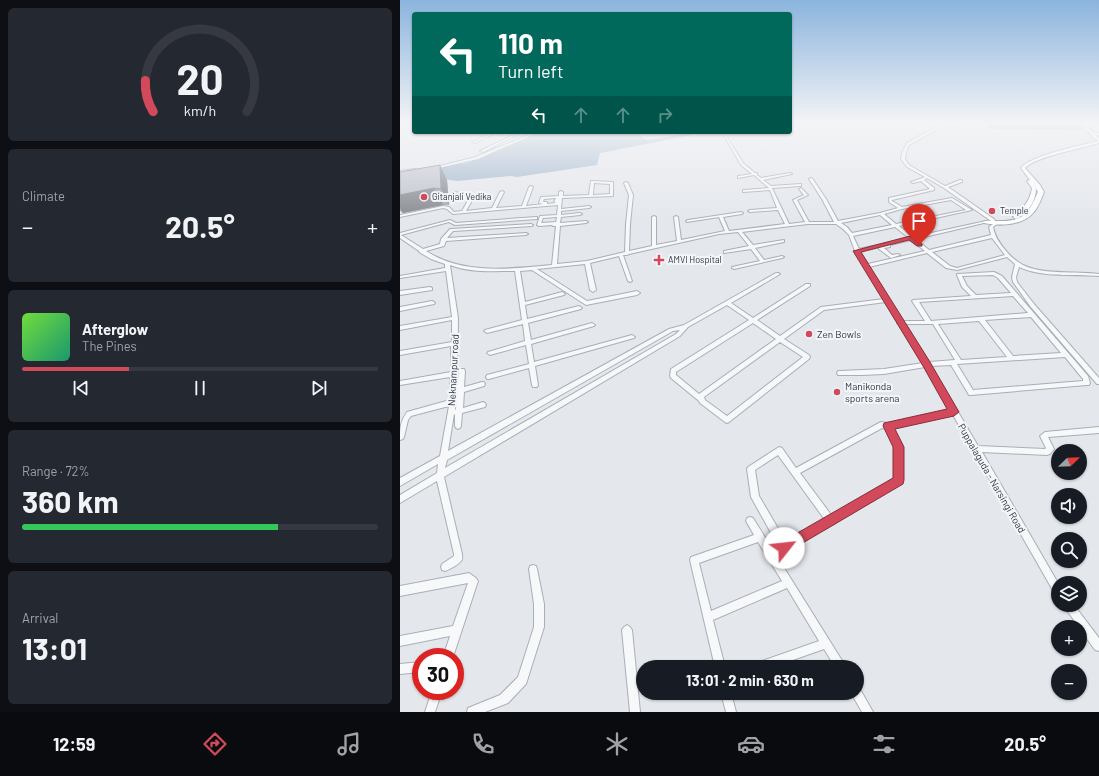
<!DOCTYPE html>
<meta charset="utf-8">
<style>
body{margin:0;font-family:Barlow,sans-serif;background:#242831;color:#f1f3f6;height:100vh;display:flex;flex-direction:column;font-size:15px;white-space:nowrap}
*{box-sizing:border-box;margin:0}
p{font-size:13px;color:#9ea1a6}
.icon{flex:none;width:22px;height:22px;fill:none;stroke:currentColor;stroke-width:2;stroke-linecap:round;stroke-linejoin:round}
.map{position:relative;flex:1;overflow:hidden}
.details{display:flex;flex-direction:column;gap:8px;padding:8px;background:#0d0f14;width:400px}
.details>*{flex:none}
.guide{position:absolute;left:12px;top:12px;width:380px;height:122px;border-radius:4px;box-shadow:0 1px 3px #0004;background:#00695c;color:#fff;overflow:hidden}
.needle{width:26px;rotate:67deg}
.buttons{position:absolute;left:651px;top:444px;display:grid;gap:8px}
.buttons a{display:grid;place-items:center;width:36px;height:36px;border-radius:50%;background:#171b24;box-shadow:0 1px 3px #0004;font-size:20px}
.speed{position:absolute;left:12px;top:648px;display:flex;gap:8px;font-size:20px;font-weight:700;text-align:center}
.speed>*{display:grid;place-content:center;width:52px;height:52px;border-radius:50%;background:#171b24;box-shadow:0 1px 3px #0004;line-height:1}
.speed .limit{border:6px solid #d22;background:#fff;color:#111}
.pin{position:absolute;display:grid;place-items:center;width:34px;height:34px;color:#fff;margin:-41px -17px;border-radius:50% 50% 50% 0;rotate:-45deg;box-shadow:0 0 4px #0007}
.pin .icon{rotate:45deg}
.me{position:absolute;width:44px;margin:-22px;rotate:61deg;stroke-linejoin:round;filter:drop-shadow(0 0 3px #0008)}
.turn{display:flex;align-items:center;gap:14px;height:84px;padding:0 20px;font-size:18px}
.turn .icon{width:52px;height:52px;stroke-width:2.5}
.turn b{display:block;font-size:28px;line-height:34px}
.lanes{display:flex;align-items:center;height:38px;padding:0 20px;background:#0003;justify-content:center;gap:20px;direction:ltr}
.lanes .off{opacity:.35}
.big{font-size:30px;font-weight:700;line-height:1.1}
.details .tile{flex:1;display:flex;flex-direction:column;justify-content:center;gap:6px;min-width:0;padding:0 14px;border-radius:6px;background:#242831}
.details .dial{align-items:center;gap:0}
.dial svg{height:104px;overflow:visible;fill:none;stroke:#363941;stroke-width:7;stroke-linecap:round;text-anchor:middle}
.dial text{fill:#f1f3f6;stroke:none}
.song{display:flex;align-items:center;gap:12px}
.cover{width:48px;height:48px;border-radius:6px;background:linear-gradient(135deg,hsl(100 70% 55%),hsl(160 70% 35%))}
.played{height:4px;border-radius:2px;background:linear-gradient(90deg,#d1495b 30%,#363941 30%)}
.keys{display:flex;justify-content:space-around;direction:ltr}
.heat{display:flex;justify-content:space-between;align-items:center;font-size:22px;direction:ltr}
.charge{height:6px;border-radius:3px;background:linear-gradient(90deg,#34c759 72%,#363941 0)}
.trip{position:absolute;left:236px;top:660px;width:228px;height:40px;border-radius:20px;background:#171b24;box-shadow:0 1px 3px #0004;font-weight:700;line-height:40px;text-align:center}
.dock{display:flex;height:64px;justify-content:space-around;align-items:center;background:#090b0e;color:#9ea1a6}
.dock .icon{width:28px;height:28px}
.dock .on{color:#d1495b}
.dock b{font-size:18px;color:#f1f3f6}
main{display:flex;flex:1;min-height:0}
.map>svg:first-child{display:block}
.water{fill:#9fb4cc}
.lines{fill:none;stroke-linecap:round;stroke-linejoin:round}
.stream{stroke:#9fb4cc;stroke-width:1}
.minor-casing{stroke:#a9aeb7;stroke-width:2}
.major-casing{stroke:#a3abb8;stroke-width:2}
.minor{fill:#f7f8fa;fill-rule:evenodd}
.major{fill:#fff;fill-rule:evenodd}
.wall{fill:#a1a5ae}
.shaded-wall{fill:#83868d}
.building{fill:#bbc0ca;stroke:#83868d}
.route{fill:#d1495b;stroke:#882f3b}
.poi-dot{fill:#d1495b;stroke:#f4f6f9;stroke-width:1.5}
.labels{text-anchor:middle;stroke-width:4;stroke-linejoin:round;paint-order:stroke}
.far-poi-label{font-size:9px;fill:#2b3445;stroke:#f4f6f9;text-anchor:start}
.poi-label{font-size:10px;fill:#2b3445;stroke:#f4f6f9;text-anchor:start}
.street-label{font-size:10px;fill:#2b3445;stroke:#f4f6f9}
</style>
<main>
<section class="details">
<div class="tile dial"><svg viewBox="0 0 100 80">
<path d="M14 69A42 42 0 1 1 86 69"/>
<path d="M14 69A42 42 0 0 1 8 45" stroke="#d1495b"/>
<text x="50" y="56" font-size="32" font-weight="700">20</text>
<text x="50" y="72" font-size="11">km/h</text>
</svg></div>
<div class="tile"><p>Climate</p>
<div class="heat"><a>−</a><b class="big">20.5°</b><a>+</a></div>
</div>
<div class="tile">
<div class="song"><i class="cover"></i><div><b>Afterglow</b><p>The Pines</p></div></div>
<div class="played"></div>
<div class="keys"><svg class="icon" aria-label="previous" viewBox="0 0 24 24"><path d="M18 5L8 12l10 7zM5 5v14"/></svg><svg class="icon" aria-label="pause" viewBox="0 0 24 24"><path d="M8 5v14M16 5v14"/></svg><svg class="icon" aria-label="next" viewBox="0 0 24 24"><path d="M6 5l10 7-10 7zM19 5v14"/></svg></div>
</div>
<div class="tile"><p>Range · 72%</p><b class="big">360 km</b><div class="charge"></div></div>
<div class="tile"><p>Arrival</p><b class="big">13:01</b></div>
</section>
<div class="map">
<svg width="699" height="712" viewBox="0 0 699 712">
<rect width="100%" height="100%" fill="#e4e7ec"/>
<path class="water" d="M 141,132 L 234,132 L 247,140 L 290,133 L 292,135 L 200,153 L 197,165 L 117,177 L 111,176 L 57,181 L 5,173 L 67,163 Z"/>
<g class="lines">
<path class="stream" d="M 291,134 L 301,132"/>
<g class="minor-casing">
<path id="minor" d="M 560,124 L 566,124 L 538,129 L 509,145 L 506,153 L 505,159 L 509,165 L 545,186 L 560,180 L 562,180 L 562,182 L 548,187 L 594,219 L 597,224 L 593,227 C 595,237 600,244 606,251 C 611,257 616,261 623,265 C 643,275 676,271 699,274 L 699,276 C 672,274 644,278 619,267 L 616,277 L 617,282 L 634,304 L 699,378 L 699,384 L 697,384 L 630,306 L 613,282 L 612,277 L 615,264 L 607,257 L 557,270 L 546,268 L 527,253 L 469,267 L 503,321 L 525,321 L 512,301 L 513,300 L 571,296 L 562,287 L 557,275 L 557,274 L 594,272 L 602,276 L 688,376 L 690,383 L 689,385 L 687,385 L 571,395 L 569,395 L 551,365 L 531,366 L 578,446 L 645,449 L 646,448 L 640,436 L 645,432 L 699,427 L 699,433 L 648,437 L 654,449 L 650,454 L 647,455 L 582,452 L 658,583 L 658,596 L 655,594 L 574,452 L 572,451 L 572,448 L 553,415 L 493,428 L 503,447 L 502,480 L 501,482 L 434,524 L 387,551 L 384,552 L 381,551 L 351,497 L 347,469 L 348,467 L 379,447 L 382,448 L 396,468 L 479,423 L 481,422 L 488,423 L 550,410 L 525,367 L 484,374 L 462,375 L 438,375 L 437,373 L 438,371 L 440,371 L 484,369 L 523,363 L 500,325 L 497,323 L 498,322 L 486,302 L 424,310 L 384,339 L 409,355 L 410,357 L 409,359 L 329,422 L 327,423 L 325,422 L 300,403 L 299,401 L 271,378 L 270,376 L 271,369 L 349,320 L 327,305 L 288,327 L 280,336 L 44,477 L 62,554 C 62,557 63,559 61,561 C 58,565 50,569 45,571 L 42,570 L 41,567 L 42,564 L 54,556 L 54,554 L 37,481 L 0,503 L 0,495 L 37,473 L 38,464 L 0,486 L 0,478 L 40,456 L 49,406 L 11,416 L 8,420 L 4,437 L 3,439 L 0,440 C 0,428 0,422 7,412 L 50,400 L 50,377 L 0,385 L 0,381 L 51,372 L 51,346 L 0,355 L 0,351 L 52,342 L 52,320 L 0,330 L 0,326 L 52,317 L 46,271 L 0,278 L 0,276 L 45,268 L 45,264 L 31,259 L 19,252 L 19,251 L 0,238 L 0,233 L 50,220 L 56,223 L 136,217 L 137,217 L 137,219 L 55,225 L 49,222 L 1,235 L 23,249 L 40,244 L 41,239 L 50,229 L 52,229 L 131,224 L 133,225 L 132,226 L 53,231 L 47,238 L 126,233 L 128,234 L 126,235 L 46,241 L 44,246 L 26,251 C 63,275 110,269 152,265 L 156,226 L 153,226 L 152,225 L 139,226 L 137,225 L 140,216 L 157,215 L 158,205 L 53,214 L 47,209 L 43,208 L 0,217 L 0,215 L 43,206 L 49,207 L 54,212 L 62,211 L 70,197 L 67,196 L 53,194 L 52,193 L 54,192 L 69,194 L 74,197 L 66,211 L 92,208 L 100,192 L 102,191 L 104,192 L 96,208 L 122,206 L 129,187 L 131,186 L 133,187 L 126,206 L 143,204 L 139,203 L 141,197 L 159,196 L 159,192 L 161,191 L 163,192 L 163,196 L 189,195 L 191,181 L 213,182 L 213,196 L 162,198 L 161,209 L 189,206 L 191,207 L 189,208 L 161,211 L 161,215 L 180,213 L 182,214 L 180,215 L 161,217 L 160,223 L 186,221 L 188,222 L 186,223 L 160,226 L 157,264 L 187,261 L 225,252 L 226,224 L 229,195 L 224,183 L 226,182 L 228,183 L 233,195 L 230,224 L 229,251 L 252,246 L 252,217 L 254,216 L 256,217 L 256,245 L 277,241 L 274,217 L 276,216 L 278,217 L 281,240 L 325,231 L 319,217 L 287,222 L 286,221 L 288,220 L 341,212 L 343,213 L 342,214 L 323,217 L 329,231 L 385,224 L 378,210 L 350,212 L 348,211 L 350,210 L 377,208 L 370,190 L 343,192 L 343,190 L 344,190 L 369,188 L 354,175 L 338,178 L 338,176 L 352,174 L 341,165 L 322,132 L 324,132 L 343,163 L 355,173 L 357,173 L 357,175 L 361,178 L 390,173 L 392,174 L 363,180 L 371,186 L 401,184 L 401,186 L 400,186 L 372,188 L 389,224 L 405,222 L 393,200 L 404,195 L 399,189 L 401,188 L 408,195 L 397,200 L 409,222 L 434,222 L 422,199 L 409,179 L 411,178 L 412,178 L 426,199 L 438,221 L 480,213 L 498,208 L 489,202 L 489,198 L 530,189 L 521,181 L 513,183 L 511,182 L 525,177 L 507,167 L 501,159 L 502,153 L 507,143 L 536,127 ZM 527,178 L 544,188 L 591,221 L 593,224 L 589,227 L 591,235 L 529,250 L 516,239 L 588,222 L 586,221 L 513,237 L 499,226 L 572,210 L 552,198 L 502,207 L 492,201 L 492,200 L 534,190 L 534,188 L 524,180 ZM 194,183 L 210,184 L 210,194 L 193,195 ZM 156,198 L 154,202 L 156,203 L 147,204 L 147,202 L 143,202 L 144,199 ZM 551,200 L 566,210 L 496,224 L 484,214 L 502,209 ZM 480,215 L 492,225 L 452,233 L 447,227 L 441,223 ZM 157,217 L 156,222 L 141,223 L 143,218 ZM 408,224 L 436,224 L 443,229 L 449,235 L 455,251 L 484,299 L 421,307 L 380,336 L 357,320 L 410,286 L 410,284 L 406,284 L 353,318 L 331,303 L 380,274 L 378,273 L 376,273 L 284,325 L 269,329 L 48,451 L 54,414 L 55,415 L 55,426 L 56,428 L 58,429 L 60,428 L 61,426 L 62,413 L 85,407 L 86,405 L 85,403 L 83,402 L 63,408 L 64,392 L 84,386 L 85,384 L 84,382 L 82,382 L 64,387 L 65,371 L 64,369 L 60,369 L 59,371 L 57,389 L 58,318 L 50,265 C 71,273 93,271 115,271 L 122,320 L 85,330 L 84,331 L 87,333 L 123,324 L 125,341 L 88,352 L 87,353 L 90,355 L 126,345 L 129,364 L 87,375 L 86,377 L 87,379 L 89,379 L 129,368 L 132,385 L 133,387 L 137,387 L 138,385 L 135,366 L 234,338 L 235,337 L 232,335 L 134,362 L 131,344 L 194,326 L 195,325 L 192,323 L 131,340 L 128,323 L 181,309 L 182,308 L 179,306 L 127,319 L 125,305 L 164,295 L 165,294 L 162,292 L 125,302 L 120,271 L 132,270 L 186,305 L 237,295 L 240,293 L 237,291 L 187,301 L 137,269 L 185,264 L 190,290 L 193,292 L 196,290 L 190,263 L 219,256 L 228,281 L 230,282 L 232,281 L 223,255 L 227,255 L 229,254 L 319,234 L 338,232 L 349,246 L 324,251 L 324,253 L 351,249 L 360,261 L 332,267 L 332,268 L 334,269 L 382,258 L 384,257 L 382,256 L 364,260 L 355,248 L 384,242 L 384,240 L 353,245 L 342,232 ZM 495,227 L 509,238 L 459,249 L 453,236 ZM 592,238 L 605,255 L 557,268 L 550,266 L 532,252 ZM 511,240 L 525,251 L 468,264 L 460,252 L 479,247 L 479,249 L 491,258 L 500,255 L 498,254 L 492,255 L 484,248 L 490,247 L 490,245 ZM 593,275 L 598,278 L 611,293 L 576,295 L 567,286 L 562,276 ZM 613,296 L 628,313 L 531,321 L 519,302 ZM 631,317 L 661,353 L 613,356 L 585,320 ZM 579,321 L 607,357 L 561,360 L 538,324 ZM 353,323 L 376,339 L 299,394 L 276,375 L 276,372 ZM 505,324 L 533,324 L 555,360 L 529,362 ZM 280,330 L 276,334 L 45,468 L 47,460 L 273,331 ZM 380,342 L 403,357 L 327,416 L 305,400 L 304,397 ZM 665,357 L 683,379 L 683,381 L 573,390 L 557,364 ZM 56,393 L 57,393 L 56,409 L 55,410 ZM 482,428 L 486,429 L 495,447 L 494,478 L 432,516 L 400,473 ZM 378,455 L 425,520 L 386,542 L 359,496 L 355,470 Z
M 77,132 L 87,132 L 86,133 Z
M 94,132 L 97,132 L 75,143 L 72,142 Z
M 119,132 L 122,132 L 83,152 L 80,151 Z
M 135,132 L 139,132 L 78,159 L 34,169 L 32,168 L 76,157 Z
M 15,169 L 16,169 L 16,171 L 0,173 L 0,171 Z
M 30,287 L 32,288 L 32,290 L 0,295 L 0,291 Z
M 32,301 L 34,302 L 35,303 L 34,304 L 0,311 L 0,307 Z
M 350,517 L 353,518 L 446,667 L 435,667 L 424,649 L 373,667 L 354,667 L 355,663 L 359,662 L 419,641 L 387,588 L 313,620 L 325,667 L 315,667 L 290,560 L 291,557 L 294,556 L 354,535 L 346,521 L 347,518 ZM 358,542 L 382,581 L 311,611 L 299,563 Z
M 133,565 L 136,566 L 137,569 L 144,604 L 144,627 L 126,684 L 108,703 L 85,712 L 67,712 L 68,708 L 100,695 L 118,677 L 134,627 L 134,604 L 129,569 L 130,566 Z
M 69,573 L 76,578 L 78,581 L 53,657 L 43,657 L 50,636 L 0,646 L 0,636 L 53,626 L 68,583 L 0,596 L 0,586 Z
M 663,605 L 674,605 L 699,638 L 699,651 L 695,650 L 680,629 L 680,627 L 679,627 L 665,608 Z
M 227,625 L 230,627 L 232,630 L 240,712 L 230,712 L 222,630 L 224,627 Z
M 21,662 L 21,672 L 0,674 L 0,664 Z
M 457,688 L 460,689 L 473,712 L 462,712 L 451,693 L 457,693 Z
M 32,691 L 42,691 L 35,712 L 25,712 Z
M 321,693 L 331,693 L 336,712 L 326,712 Z"/>
</g>
<g class="major-casing">
<path id="major" d="M 679,124 L 683,124 L 695,133 L 699,133 L 699,135 L 696,136 L 699,138 L 699,143 C 684,148 634,157 625,168 L 640,185 L 644,192 C 641,199 639,206 634,212 C 623,226 600,226 584,223 L 583,222 C 587,220 591,221 595,221 C 623,222 628,215 638,192 L 632,181 L 636,188 C 636,201 628,213 616,219 L 613,217 C 623,208 630,202 632,188 L 627,181 L 630,180 L 621,168 C 629,156 682,145 698,141 L 691,136 L 691,134 Z"/>
</g>
<use href="#minor" class="minor"/>
<use href="#major" class="major"/>
</g>
<path class="wall" d="M 587,124 L 683,124 L 681,130 L 588,129 Z
M 0,172 L 47,180 L 49,205 L 43,205 L 3,213 L 0,211 Z"/>
<path class="shaded-wall" d="M 40,165 L 47,180 L 49,205 L 41,189 Z
M 34,188 L 43,205 L 3,213 L 0,208 L 0,195 Z"/>
<path class="building" d="M 40,165 L 41,189 L 34,188 L 0,195 L 0,172 Z"/>
<linearGradient id="sky" x2="0" y2="1"><stop stop-color="#8bb4dd"/><stop offset="0.55" stop-color="#f3f4f6"/><stop offset="1" stop-color="#f3f4f6" stop-opacity="0"/></linearGradient>
<rect width="699" height="224" fill="url(#sky)"/>
<path class="route" d="M 510,236 L 522,244 L 522,246 L 517,246 L 509,240 L 461,252 L 530,362 L 559,412 L 554,416 L 495,429 L 504,447 L 504,480 L 503,484 L 384,554 L 380,552 L 378,548 L 380,543 L 493,478 L 493,447 L 483,426 L 484,423 L 547,409 L 523,366 L 453,251 Z"/>
<g class="poi-dot">
<circle cx="24" cy="197" r="4"/>
<circle cx="592" cy="211" r="4"/>
<path d="M257 254h4v4h4v4h-4v4h-4v-4h-4v-4h4z"/>
<circle cx="409" cy="334" r="4"/>
<circle cx="437" cy="392" r="4"/>
</g>
<g class="labels">
<g class="far-poi-label">
<text x="32" y="200">Gitanjali Vedika</text>
<text x="600" y="214">Temple</text>
<text x="268" y="263">AMVI Hospital</text>
</g>
<g class="poi-label">
<text x="417" y="338">Zen Bowls</text>
<text x="445" y="390">Manikonda<tspan x="445" dy="12">sports arena</tspan></text>
</g>
<g class="street-label">
<text transform="translate(53 370) rotate(-87)" y="4">Neknampur road</text>
<text transform="translate(592 478) rotate(60)" y="4">Puppalaguda - Narsingi Road</text>
</g>
</g>
</svg>
<div class="buttons">
<a><svg class="needle" viewBox="-14 -14 28 28"><path d="M0-13l5 13h-10z" fill="#e53935"/><path d="M0 13l5-13h-10z" fill="#9ea1a6"/></svg></a>
<a><svg class="icon" aria-label="sound" viewBox="0 0 24 24"><path d="M4 9h4l5-4v14l-5-4H4zM17 9q2 3 0 6"/></svg></a>
<a><svg class="icon" aria-label="search" viewBox="0 0 24 24"><circle cx="10" cy="10" r="6"/><path d="M15 15l6 6"/></svg></a>
<a><svg class="icon" aria-label="layers" viewBox="0 0 24 24"><path d="M12 4l9 5-9 5-9-5zM3 14l9 5 9-5"/></svg></a>
<a>+</a>
<a>−</a>
</div>
<div class="speed"><div class="limit">30</div></div>
<div class="pin" style="left:519px;top:245px;background:#d93025"><svg class="icon" aria-label="arrive" viewBox="0 0 24 24"><path d="M6 21V4h12l-3 4 3 4H6"/></svg></div>
<svg class="me" style="left:384px;top:548px" viewBox="-20 -20 40 40"><circle r="19" fill="#fff"/><path d="M0-13L10 11 0 6-10 11z" fill="#d1495b"/></svg>
<div class="trip">13:01 · 2 min · 630 m</div>
<div class="guide">
<div class="turn"><svg class="icon" aria-label="left" viewBox="0 0 24 24"><path d="M17 20v-9H6M10 6l-5 5 5 5"/></svg><div><b>110 m</b>Turn left</div></div>
<div class="lanes"><svg class="icon" aria-label="left" viewBox="0 0 24 24"><path d="M17 20v-9H6M10 6l-5 5 5 5"/></svg><svg class="icon off" aria-label="ahead" viewBox="0 0 24 24"><path d="M12 20V5M6 11l6-6 6 6"/></svg><svg class="icon off" aria-label="ahead" viewBox="0 0 24 24"><path d="M12 20V5M6 11l6-6 6 6"/></svg><svg class="icon off" aria-label="right" viewBox="0 0 24 24"><path d="M7 20v-9h11M14 6l5 5-5 5"/></svg></div>
</div>
</div>
</main>
<nav class="dock">
<b>12:59</b>
<svg class="icon on" aria-label="directions" viewBox="0 0 24 24"><path d="M12 3l9 9-9 9-9-9zM9 14v-3h6M13 9l2 2-2 2"/></svg>
<svg class="icon" aria-label="music" viewBox="0 0 24 24"><path d="M9 18V5l10-2v13"/><circle cx="6" cy="18" r="3"/><circle cx="16" cy="16" r="3"/></svg>
<svg class="icon" aria-label="phone" viewBox="0 0 24 24"><path d="M5 4h4l2 5-3 2q2 4 5 5l2-3 5 2v4C11 20 4 13 5 4z"/></svg>
<svg class="icon" aria-label="climate" viewBox="0 0 24 24"><path d="M12 3v18M4 7l16 10M4 17L20 7"/></svg>
<svg class="icon" aria-label="car" viewBox="0 0 24 24"><path d="M5 17H2v-5l4-1 3-4h7l3 4 3 1v5h-3M9 17h6M6 11h13"/><circle cx="7" cy="17" r="2"/><circle cx="17" cy="17" r="2"/></svg>
<svg class="icon" aria-label="filters" viewBox="0 0 24 24"><path d="M4 7h16M4 17h16"/><circle cx="9" cy="7" r="2"/><circle cx="15" cy="17" r="2"/></svg>
<b>20.5°</b>
</nav>
